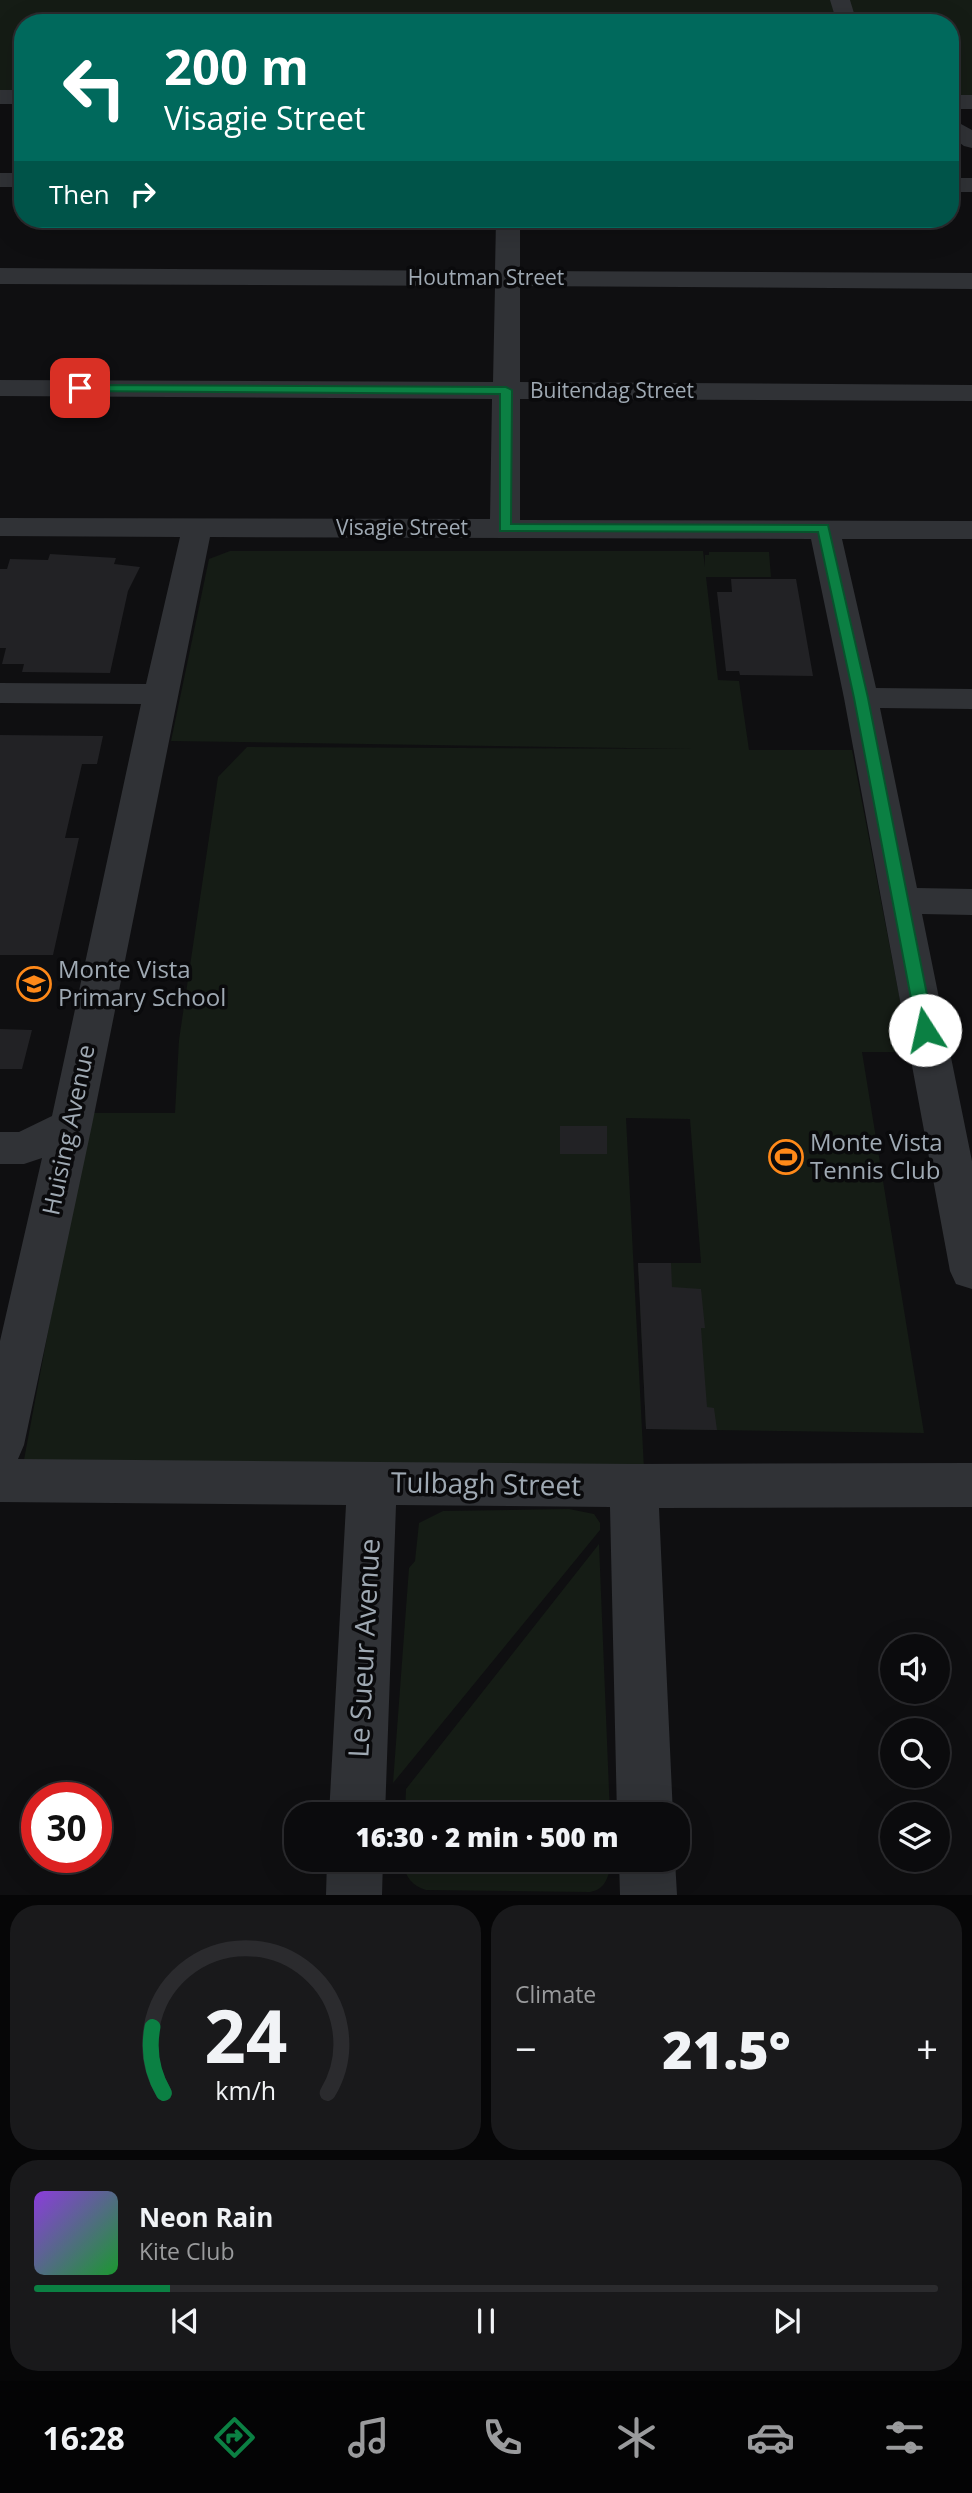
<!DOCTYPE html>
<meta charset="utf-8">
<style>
body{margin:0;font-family:"Open Sans",sans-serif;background:#19191b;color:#f1f3f6;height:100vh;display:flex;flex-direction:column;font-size:26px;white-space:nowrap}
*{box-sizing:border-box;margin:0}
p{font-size:23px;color:#9a9b9d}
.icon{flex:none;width:38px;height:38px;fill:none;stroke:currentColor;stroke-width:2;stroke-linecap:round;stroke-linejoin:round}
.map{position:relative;height:1895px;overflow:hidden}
.drawer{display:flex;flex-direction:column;gap:10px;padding:10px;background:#060607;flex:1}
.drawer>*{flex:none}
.hud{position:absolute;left:14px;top:14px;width:945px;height:214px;border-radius:28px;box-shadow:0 7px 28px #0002,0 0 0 2px #2b2b2e;background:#00695c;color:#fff;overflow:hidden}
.fabs{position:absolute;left:880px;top:1634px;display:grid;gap:14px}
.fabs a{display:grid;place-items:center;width:70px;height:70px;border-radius:50%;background:#0b0b0d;box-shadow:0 7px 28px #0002,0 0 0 2px #2b2b2e;font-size:35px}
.speed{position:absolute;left:21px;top:1782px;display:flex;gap:14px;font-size:35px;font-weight:700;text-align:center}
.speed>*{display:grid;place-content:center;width:91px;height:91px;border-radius:50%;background:#0b0b0d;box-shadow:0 7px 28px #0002,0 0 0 2px #2b2b2e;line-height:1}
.speed .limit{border:10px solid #d22;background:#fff;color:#111}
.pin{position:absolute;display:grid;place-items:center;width:60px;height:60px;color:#fff;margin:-30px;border-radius:14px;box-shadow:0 4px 10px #0006}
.me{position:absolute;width:77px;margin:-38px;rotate:350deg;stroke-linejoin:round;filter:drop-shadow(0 0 5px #0008)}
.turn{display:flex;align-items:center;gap:24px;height:147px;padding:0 35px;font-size:32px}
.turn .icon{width:91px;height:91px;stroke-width:2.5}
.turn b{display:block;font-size:49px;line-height:60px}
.then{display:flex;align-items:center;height:66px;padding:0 35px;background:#0003;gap:14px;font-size:26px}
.big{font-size:52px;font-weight:800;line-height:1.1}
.drawer .card{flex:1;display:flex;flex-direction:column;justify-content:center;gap:10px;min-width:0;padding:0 24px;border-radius:28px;background:#19191b}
.drawer .dial{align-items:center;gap:0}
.dial svg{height:182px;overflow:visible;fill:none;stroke:#2b2b2e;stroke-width:7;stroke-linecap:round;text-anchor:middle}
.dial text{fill:#f1f3f6;stroke:none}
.song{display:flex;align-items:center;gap:21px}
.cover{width:84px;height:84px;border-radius:10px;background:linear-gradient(135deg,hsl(270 70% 55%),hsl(130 70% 35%))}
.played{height:7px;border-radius:4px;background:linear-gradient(90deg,#0b8043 15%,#2b2b2e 15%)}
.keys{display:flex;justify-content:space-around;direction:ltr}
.heat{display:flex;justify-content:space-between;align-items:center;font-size:38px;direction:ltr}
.drawer .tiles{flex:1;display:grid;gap:10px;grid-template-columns:1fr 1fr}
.card:last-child{grid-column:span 2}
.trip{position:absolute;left:284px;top:1802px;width:406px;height:70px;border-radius:28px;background:#0b0b0d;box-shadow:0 7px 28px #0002,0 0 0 2px #2b2b2e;font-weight:800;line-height:70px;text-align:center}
.menu{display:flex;height:112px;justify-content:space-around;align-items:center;background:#040405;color:#9a9b9d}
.menu .icon{width:49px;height:49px}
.menu .on{color:#0b8043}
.menu b{font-size:32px;color:#f1f3f6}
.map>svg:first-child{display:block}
.green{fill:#151c15}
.building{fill:#222225}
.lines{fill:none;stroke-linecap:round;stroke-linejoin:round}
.minor{fill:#303236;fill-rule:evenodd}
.route{fill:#0b8043;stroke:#07532c;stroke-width:2}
.labels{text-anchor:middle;stroke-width:7;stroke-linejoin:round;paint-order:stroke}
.far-street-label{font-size:21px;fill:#9fa9b3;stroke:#0a0a0c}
.poi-label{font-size:24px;fill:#9fa9b3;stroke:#0a0a0c;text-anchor:start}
.street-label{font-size:24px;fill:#9fa9b3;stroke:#0a0a0c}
.near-street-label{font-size:28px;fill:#9fa9b3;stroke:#0a0a0c}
</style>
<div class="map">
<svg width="972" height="1895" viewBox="0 0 972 1895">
<rect width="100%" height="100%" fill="#0f0f11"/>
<path class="green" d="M 0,0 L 972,0 L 972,96 L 950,96 L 950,23 L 23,23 L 23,92 L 0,92 Z
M 230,551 L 703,551 L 705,567 L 705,555 L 709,555 L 709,552 L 769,552 L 771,577 L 706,577 L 718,680 L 739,681 L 749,750 L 852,750 L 910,1052 L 862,1052 L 924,1433 L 646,1429 L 638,1263 L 701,1263 L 690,1119 L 626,1118 L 644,1469 L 23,1465 L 89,1113 L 175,1113 L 179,1040 L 218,777 L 247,747 L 694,749 L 171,741 L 209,559 Z
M 569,1509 L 594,1514 L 600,1523 L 600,1530 L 393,1783 L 409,1568 L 415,1561 L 419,1523 L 443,1511 Z
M 599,1544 L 610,1815 L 405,1815 L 406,1789 Z
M 404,1860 L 612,1860 L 612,1862 C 608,1877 606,1889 590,1892 L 426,1890 C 412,1886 403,1875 404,1860 Z"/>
<path class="building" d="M 50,554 L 116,558 L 114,564 L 140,567 L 128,591 L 110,673 L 22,672 L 24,664 L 2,664 L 6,648 L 0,648 L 0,569 L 7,569 L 10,559 L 48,560 Z
M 731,579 L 796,579 L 813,676 L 740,675 L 739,671 L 726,671 L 717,592 L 732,592 Z
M 0,735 L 103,736 L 97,764 L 82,764 L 65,838 L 79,838 L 53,955 L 0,955 Z
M 0,1029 L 32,1030 L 22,1069 L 0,1069 Z
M 560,1126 L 607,1126 L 607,1154 L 560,1154 Z
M 638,1263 L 671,1263 L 672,1287 L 701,1289 L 705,1328 L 701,1328 L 707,1407 L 714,1408 L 717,1430 L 646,1429 Z"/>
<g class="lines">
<path class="minor" d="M 830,0 L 850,0 L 857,23 L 837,23 Z
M 0,90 L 23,90 L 23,104 L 0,104 Z
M 950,95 L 972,95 L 972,109 L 950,109 Z
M 950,118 L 972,130 L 972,148 L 964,146 L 950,136 Z
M 0,173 L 23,173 L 23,187 L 0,187 Z
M 950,178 L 972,178 L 972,192 L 950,192 Z
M 496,219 L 520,219 L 520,271 L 972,273 L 972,289 L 520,286 L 520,382 L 972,385 L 972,401 L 520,399 L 520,520 L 972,521 L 972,539 L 842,539 L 876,688 L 972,689 L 972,709 L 880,708 L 917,888 L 972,889 L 972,915 L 922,914 L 972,1161 L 972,1289 L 956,1284 L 950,1271 L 844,698 L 811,539 L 210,537 L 92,1125 L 24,1445 L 18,1459 L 634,1464 L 972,1463 L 972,1507 L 659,1508 L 673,1815 L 617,1815 L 610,1507 L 396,1505 L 385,1815 L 329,1815 L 346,1505 L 0,1502 L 0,1341 L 42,1158 L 24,1164 L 0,1164 L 0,1132 L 19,1132 L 52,1116 L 141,704 L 0,703 L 0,683 L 146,684 L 180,537 L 0,536 L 0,518 L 490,519 L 492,399 L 0,396 L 0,380 L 493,382 L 495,286 L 0,284 L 0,268 L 495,271 Z
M 327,1860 L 383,1860 L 382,1895 L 326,1895 Z
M 619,1860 L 675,1860 L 677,1895 L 620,1895 Z"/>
</g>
<path class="route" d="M 80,385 L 506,387 L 512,390 L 511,524 L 828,525 L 868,698 L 934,1030 L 931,1034 L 925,1036 L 917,1030 L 854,698 L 818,532 L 500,531 L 500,394 L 76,391 L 76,386 Z"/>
<defs>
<g id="school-ring" transform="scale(1.75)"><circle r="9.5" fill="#0a0a0c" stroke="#ff8919" stroke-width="1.5"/><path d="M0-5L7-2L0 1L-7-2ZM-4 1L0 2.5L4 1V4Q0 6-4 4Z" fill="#ff8919"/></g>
<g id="stadium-ring" transform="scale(1.75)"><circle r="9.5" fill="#0a0a0c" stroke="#ff8919" stroke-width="1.5"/><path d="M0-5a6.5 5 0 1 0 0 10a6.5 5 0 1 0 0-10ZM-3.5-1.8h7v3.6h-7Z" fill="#ff8919"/></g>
</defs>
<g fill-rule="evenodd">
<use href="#school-ring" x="34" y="984"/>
<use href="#stadium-ring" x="786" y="1157"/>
</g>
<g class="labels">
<g class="far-street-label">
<text x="486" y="285">Houtman Street</text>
<text x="612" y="398">Buitendag Street</text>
<text x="402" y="535">Visagie Street</text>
</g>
<g class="poi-label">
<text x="58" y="978">Monte Vista<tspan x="58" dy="28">Primary School</tspan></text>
<text x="810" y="1151">Monte Vista<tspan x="810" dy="28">Tennis Club</tspan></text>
</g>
<g class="street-label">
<text transform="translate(69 1130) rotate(-78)" y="8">Huising Avenue</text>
</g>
<g class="near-street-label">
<text transform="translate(486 1484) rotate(1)" y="10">Tulbagh Street</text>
<text transform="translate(364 1648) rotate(-87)" y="10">Le Sueur Avenue</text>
</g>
</g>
</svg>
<div class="fabs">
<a><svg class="icon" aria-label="sound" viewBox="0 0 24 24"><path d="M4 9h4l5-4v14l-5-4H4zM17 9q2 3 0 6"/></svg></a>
<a><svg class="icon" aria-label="search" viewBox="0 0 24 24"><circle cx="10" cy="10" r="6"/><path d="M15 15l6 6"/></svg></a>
<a><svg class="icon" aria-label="layers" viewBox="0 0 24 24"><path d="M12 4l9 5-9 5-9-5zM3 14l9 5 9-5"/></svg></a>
</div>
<div class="speed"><div class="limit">30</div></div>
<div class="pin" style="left:80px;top:388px;background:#d93025"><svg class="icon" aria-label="arrive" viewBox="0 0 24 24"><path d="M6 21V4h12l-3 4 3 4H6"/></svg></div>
<svg class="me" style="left:925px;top:1030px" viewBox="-20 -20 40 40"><circle r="19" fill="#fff"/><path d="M0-13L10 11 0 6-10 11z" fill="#0b8043"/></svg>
<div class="trip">16:30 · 2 min · 500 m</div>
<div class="hud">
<div class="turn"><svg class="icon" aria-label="left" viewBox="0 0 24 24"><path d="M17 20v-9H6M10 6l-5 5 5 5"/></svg><div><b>200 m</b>Visagie Street</div></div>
<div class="then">Then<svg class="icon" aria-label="right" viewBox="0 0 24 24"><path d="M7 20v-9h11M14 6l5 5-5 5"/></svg></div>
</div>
</div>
<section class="drawer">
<div class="tiles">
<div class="card dial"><svg viewBox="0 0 100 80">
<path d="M14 69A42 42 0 1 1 86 69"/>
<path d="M14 69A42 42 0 0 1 9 40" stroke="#0b8043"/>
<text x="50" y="56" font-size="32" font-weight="700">24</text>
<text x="50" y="72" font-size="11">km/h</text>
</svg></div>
<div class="card"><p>Climate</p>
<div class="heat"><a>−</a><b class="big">21.5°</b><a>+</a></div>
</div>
<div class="card">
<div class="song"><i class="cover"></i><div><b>Neon Rain</b><p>Kite Club</p></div></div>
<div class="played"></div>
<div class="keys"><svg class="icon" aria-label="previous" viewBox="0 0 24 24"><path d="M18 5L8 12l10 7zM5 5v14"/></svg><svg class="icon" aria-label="pause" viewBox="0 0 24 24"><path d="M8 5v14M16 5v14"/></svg><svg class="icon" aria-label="next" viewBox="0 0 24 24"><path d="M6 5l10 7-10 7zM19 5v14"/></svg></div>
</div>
</div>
</section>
<nav class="menu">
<b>16:28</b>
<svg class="icon on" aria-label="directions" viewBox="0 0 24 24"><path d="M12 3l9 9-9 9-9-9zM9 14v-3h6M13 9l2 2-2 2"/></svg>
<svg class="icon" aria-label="music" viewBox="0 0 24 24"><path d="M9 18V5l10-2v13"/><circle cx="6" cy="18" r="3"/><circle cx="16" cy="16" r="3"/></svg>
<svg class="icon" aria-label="phone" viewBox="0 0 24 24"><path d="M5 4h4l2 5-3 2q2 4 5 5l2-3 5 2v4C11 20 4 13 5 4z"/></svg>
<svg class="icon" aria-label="climate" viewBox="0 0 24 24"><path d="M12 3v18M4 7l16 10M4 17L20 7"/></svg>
<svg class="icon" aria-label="car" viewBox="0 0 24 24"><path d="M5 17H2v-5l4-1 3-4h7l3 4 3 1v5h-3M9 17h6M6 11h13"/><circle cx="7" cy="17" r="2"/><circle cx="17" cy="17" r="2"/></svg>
<svg class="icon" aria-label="filters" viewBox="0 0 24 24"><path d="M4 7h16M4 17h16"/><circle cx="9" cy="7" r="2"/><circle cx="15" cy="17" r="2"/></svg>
</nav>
